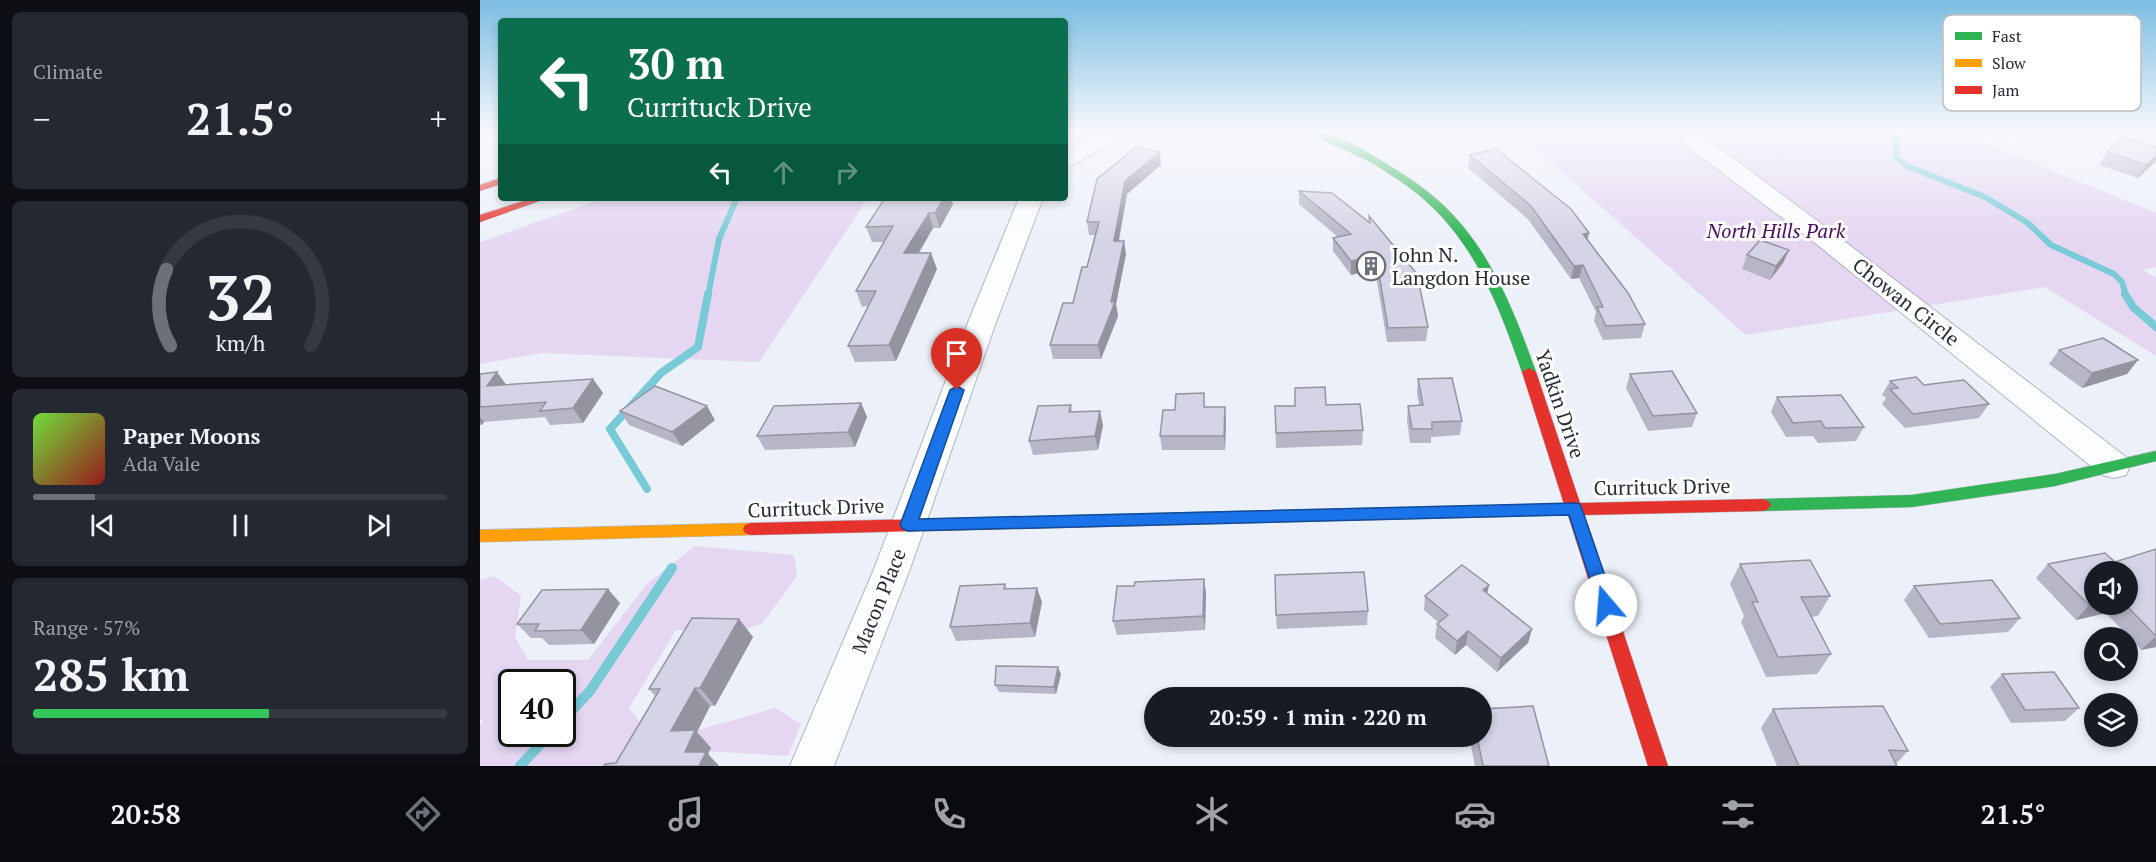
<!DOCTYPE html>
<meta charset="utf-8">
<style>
body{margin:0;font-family:"PT Serif",serif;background:#242831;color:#f1f3f6;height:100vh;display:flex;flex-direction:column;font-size:22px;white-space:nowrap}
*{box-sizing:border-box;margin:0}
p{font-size:20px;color:#9ea1a6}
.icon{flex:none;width:33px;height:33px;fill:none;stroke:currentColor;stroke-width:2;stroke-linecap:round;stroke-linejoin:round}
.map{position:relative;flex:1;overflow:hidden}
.panel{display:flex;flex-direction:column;gap:12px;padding:12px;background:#0d0f14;width:480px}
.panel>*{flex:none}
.guide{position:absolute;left:18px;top:18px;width:570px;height:183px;border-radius:6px;box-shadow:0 3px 9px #0003;background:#0b6e4f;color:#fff;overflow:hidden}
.buttons{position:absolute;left:1604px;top:561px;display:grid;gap:12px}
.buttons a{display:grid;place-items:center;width:54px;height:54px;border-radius:50%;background:#171b24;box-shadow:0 3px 9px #0003;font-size:30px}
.speed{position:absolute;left:18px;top:669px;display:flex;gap:12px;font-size:30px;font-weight:700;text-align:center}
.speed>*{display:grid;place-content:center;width:78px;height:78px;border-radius:50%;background:#171b24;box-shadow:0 3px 9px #0003;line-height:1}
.speed .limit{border:3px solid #111;border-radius:9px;background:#fff;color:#111}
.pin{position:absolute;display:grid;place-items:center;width:51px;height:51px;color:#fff;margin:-62px -26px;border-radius:50% 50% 50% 0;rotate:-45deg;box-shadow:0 0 6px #0007}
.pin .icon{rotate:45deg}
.me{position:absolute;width:66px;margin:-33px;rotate:342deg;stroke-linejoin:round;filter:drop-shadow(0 0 4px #0008)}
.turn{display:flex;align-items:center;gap:21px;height:126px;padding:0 30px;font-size:27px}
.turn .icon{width:78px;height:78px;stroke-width:2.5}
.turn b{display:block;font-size:42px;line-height:51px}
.lanes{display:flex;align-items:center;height:57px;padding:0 30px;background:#0003;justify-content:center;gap:30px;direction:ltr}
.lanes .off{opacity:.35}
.big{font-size:45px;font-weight:700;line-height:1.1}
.panel .tile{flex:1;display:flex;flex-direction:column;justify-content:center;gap:9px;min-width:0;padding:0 21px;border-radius:9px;background:#242831}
.panel .dial{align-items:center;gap:0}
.dial svg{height:156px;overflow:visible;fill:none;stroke:#363941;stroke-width:7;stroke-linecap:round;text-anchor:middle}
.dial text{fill:#f1f3f6;stroke:none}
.song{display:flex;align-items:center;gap:18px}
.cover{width:72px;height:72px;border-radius:9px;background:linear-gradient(135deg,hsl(100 70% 55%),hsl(0 70% 35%))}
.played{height:6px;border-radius:3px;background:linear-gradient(90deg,#6b7079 15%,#363941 15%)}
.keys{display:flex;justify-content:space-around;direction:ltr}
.heat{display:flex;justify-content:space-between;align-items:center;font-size:33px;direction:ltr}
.charge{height:9px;border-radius:4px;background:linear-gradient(90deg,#34c759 57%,#363941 0)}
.trip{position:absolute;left:664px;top:687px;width:348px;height:60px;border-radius:30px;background:#171b24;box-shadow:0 3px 9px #0003;font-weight:700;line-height:60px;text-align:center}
.dock{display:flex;height:96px;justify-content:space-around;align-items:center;background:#090b0e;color:#9ea1a6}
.dock .icon{width:42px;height:42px}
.dock .selected{color:#6b7079}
.dock b{font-size:27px;color:#f1f3f6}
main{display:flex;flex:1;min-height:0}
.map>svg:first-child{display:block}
.green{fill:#e5d6f2;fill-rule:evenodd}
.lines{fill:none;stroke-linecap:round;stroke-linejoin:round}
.stream-far2{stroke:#77cad6;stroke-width:6}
.stream-far1{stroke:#77cad6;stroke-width:8}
.stream{stroke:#77cad6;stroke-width:10}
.street-casing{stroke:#b1b5bd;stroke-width:2}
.fast-casing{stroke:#b1b5bd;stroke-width:1}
.slow-casing{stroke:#b1b5bd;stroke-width:1}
.jam-casing{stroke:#b1b5bd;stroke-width:1}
.street{fill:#fcfdfe;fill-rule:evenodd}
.fast{fill:#30b455;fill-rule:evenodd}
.slow{fill:#ff9f0a;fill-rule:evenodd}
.jam{fill:#e5322d;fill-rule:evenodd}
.wall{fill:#b6b6c6;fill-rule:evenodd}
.shaded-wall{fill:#9494a1}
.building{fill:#d4d4e6;stroke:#9494a1;stroke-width:1.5}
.route{fill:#1a73e8;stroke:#114b97;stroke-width:1.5}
.labels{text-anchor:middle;stroke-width:6;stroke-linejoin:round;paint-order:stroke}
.park-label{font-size:20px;font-style:italic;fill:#490f5e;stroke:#fff}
.poi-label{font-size:20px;fill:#252b34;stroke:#fff;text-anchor:start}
.street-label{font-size:20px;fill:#252b34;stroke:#fff}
.key{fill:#fff;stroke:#bebfc2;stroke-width:1.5}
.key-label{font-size:16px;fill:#252b34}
</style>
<main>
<section class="panel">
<div class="tile"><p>Climate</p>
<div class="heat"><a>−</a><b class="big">21.5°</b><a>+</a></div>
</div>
<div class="tile dial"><svg viewBox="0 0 100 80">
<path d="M14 69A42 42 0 1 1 86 69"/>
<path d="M14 69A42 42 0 0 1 12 30" stroke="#6b7079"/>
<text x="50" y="56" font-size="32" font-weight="700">32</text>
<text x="50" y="72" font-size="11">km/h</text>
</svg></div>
<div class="tile">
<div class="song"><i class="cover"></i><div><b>Paper Moons</b><p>Ada Vale</p></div></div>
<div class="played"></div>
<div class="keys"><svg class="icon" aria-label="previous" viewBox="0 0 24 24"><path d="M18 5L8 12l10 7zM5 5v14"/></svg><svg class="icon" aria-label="pause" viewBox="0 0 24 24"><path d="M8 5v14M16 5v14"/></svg><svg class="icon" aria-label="next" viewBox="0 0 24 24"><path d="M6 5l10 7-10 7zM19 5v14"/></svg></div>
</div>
<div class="tile"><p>Range · 57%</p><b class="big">285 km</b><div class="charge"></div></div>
</section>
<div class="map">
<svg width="1676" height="766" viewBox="0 0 1676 766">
<rect width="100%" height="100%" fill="#ecf0f8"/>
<path class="green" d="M 1038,133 L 1481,133 L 1676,213 L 1676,267 L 1663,270 L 1676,278 L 1676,356 L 1565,287 L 1266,335 Z
M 125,198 L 388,198 L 279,362 L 62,353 L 0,364 L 0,242 Z
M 215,546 L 314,555 L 317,576 L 282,624 L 264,630 L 196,630 L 149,708 L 164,728 L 211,732 L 295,708 L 321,724 L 308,756 L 208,750 L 170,766 L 0,766 L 0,725 L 4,721 L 0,720 L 0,580 L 14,576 L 41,596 L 35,637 L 48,660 L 108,660 L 167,584 ZM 32,682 L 82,682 L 82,734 L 32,734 Z"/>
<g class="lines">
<path class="stream-far2" d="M 1415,133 L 1417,158 L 1427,166 L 1505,197 L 1548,223 L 1571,245 L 1634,274 L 1642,282 L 1646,296
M 228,296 L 239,239 L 257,198"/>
<path class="stream-far1" d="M 1645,294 L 1653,307 L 1676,327
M 167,489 L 130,429 L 181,373 L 218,347 L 228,294"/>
<path class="stream" d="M 82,721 L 110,691 L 192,568
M 40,766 L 70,734"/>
<g class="street-casing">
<path id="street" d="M 619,133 L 646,133 C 642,138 592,166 585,168 L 585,151 Z
M 1664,133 L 1676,133 L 1676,139 L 1667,137 Z
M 1215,135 L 1223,136 L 1347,228 L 1646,457 L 1650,466 L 1646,475 L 1634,478 L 1622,475 L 1329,238 L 1207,146 L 1204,141 L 1207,136 Z
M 539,198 L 563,198 L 515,325 L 430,569 L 354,766 L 310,766 L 394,569 L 487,325 Z"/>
</g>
<g class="fast-casing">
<path id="fast" d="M 833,133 C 852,131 876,146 892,155 C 913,168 934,180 953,196 C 1007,241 1033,308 1056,372 L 1054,375 L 1049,376 L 1042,372 C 1015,294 987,223 914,177 C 901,168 888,160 874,154 C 861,148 844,142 833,133 Z
M 1676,451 L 1676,461 L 1575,486 L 1432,507 L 1283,511 L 1278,509 L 1275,505 L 1278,501 L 1283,499 L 1432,495 L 1575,474 Z"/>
</g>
<g class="slow-casing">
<path id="slow" d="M 845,509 L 851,511 L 853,515 L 851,519 L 845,521 L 614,527 L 608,525 L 606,521 L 608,517 L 614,515 Z
M 271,523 L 277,525 L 279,529 L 277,533 L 271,535 L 0,542 L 0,530 Z"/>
</g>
<g class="jam-casing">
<path id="jam" d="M 21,178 L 21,184 L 0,191 L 0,185 Z
M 53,198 L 68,198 L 0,222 L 0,215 Z
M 1049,368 L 1056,372 L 1100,503 L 1283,499 L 1288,501 L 1291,505 L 1288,509 L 1283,511 L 1104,515 L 1188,766 L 1168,766 L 1088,515 L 845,521 L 839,519 L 837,515 L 839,511 L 845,509 L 1084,504 L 1042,372 Z
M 614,515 L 620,517 L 622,521 L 620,525 L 614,527 L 271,535 L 265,533 L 263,529 L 265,525 L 271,523 Z"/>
</g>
<use href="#street" class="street"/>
<use href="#fast" class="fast"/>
<use href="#slow" class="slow"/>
<use href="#jam" class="jam"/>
</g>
<path class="wall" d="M 1523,133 L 1555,133 L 1531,137 Z
M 1627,152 L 1675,162 L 1658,178 L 1619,165 Z
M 990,155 L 1108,240 L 1165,324 L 1161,338 L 1123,340 L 1114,321 L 1116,312 L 1099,278 L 1091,279 L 1048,219 L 988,168 Z
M 681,165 L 647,194 L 639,241 L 646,254 L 636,304 L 638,316 L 621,359 L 573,359 L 570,345 L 593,303 L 607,267 L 615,235 L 609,235 L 607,222 Z
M 819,191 L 889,221 L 889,216 L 948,327 L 946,341 L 907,342 L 895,269 L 871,275 L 853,251 L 853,238 L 858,237 L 819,204 Z
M 405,198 L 471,198 L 473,204 L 460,228 L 453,228 L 439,253 L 457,269 L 416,361 L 375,362 L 368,346 L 388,306 L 382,307 L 376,291 L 404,242 L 392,242 L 386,227 Z
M 1309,250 L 1303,263 L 1290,280 L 1262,269 L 1267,255 Z
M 1579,350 L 1658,360 L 1647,374 L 1602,388 L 1569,364 Z
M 0,374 L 27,385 L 113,379 L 123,393 L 103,423 L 70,425 L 65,417 L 4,422 L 2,425 L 0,425 Z
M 1150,374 L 1217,413 L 1212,427 L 1168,431 L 1146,388 Z
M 938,379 L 982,421 L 980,435 L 951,437 L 951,443 L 930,443 L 927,420 L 928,406 L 939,405 L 937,393 Z
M 1410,381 L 1444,385 L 1509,404 L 1499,418 L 1425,428 L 1402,404 L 1406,398 L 1402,395 Z
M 1297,397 L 1384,427 L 1376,441 L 1338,443 L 1333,436 L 1306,437 L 1291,412 Z
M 381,403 L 387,417 L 375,447 L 285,450 L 277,436 Z
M 591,405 L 592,412 L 623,425 L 618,450 L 553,455 L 549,441 Z
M 846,405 L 883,430 L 882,445 L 796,448 L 795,406 Z
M 726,407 L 746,421 L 745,450 L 682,450 L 680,436 Z
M 140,411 L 235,420 L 202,446 L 149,425 Z
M 1676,549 L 1676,647 L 1661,650 L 1626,613 L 1596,620 L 1556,578 L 1568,564 L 1635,562 ZM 1647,572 L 1647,604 L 1614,604 Z
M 1260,564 L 1350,596 L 1338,616 L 1331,617 L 1351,654 L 1337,674 L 1286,677 L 1261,622 L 1264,616 L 1250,584 Z
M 724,579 L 726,593 L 725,630 L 637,635 L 633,621 L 654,586 Z
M 525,584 L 527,589 L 562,602 L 555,637 L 476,641 L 470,627 Z
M 1009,585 L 1007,593 L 1052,629 L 1048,643 L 1017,672 L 986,645 L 975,655 L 955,638 L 957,624 L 959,623 L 944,610 L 945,596 Z
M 1434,586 L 1540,618 L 1528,632 L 1449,638 L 1424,600 Z
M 140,603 L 114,644 L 69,645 L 62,638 L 51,638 L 37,624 Z
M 888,611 L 887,625 L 797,629 L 796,615 Z
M 259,619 L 273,637 L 235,706 L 230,706 L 217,732 L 231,748 L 228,754 L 239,766 L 124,766 L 136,763 L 176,697 L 169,689 Z
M 581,674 L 576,694 L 519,692 L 515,685 Z
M 1522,674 L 1599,708 L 1585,721 L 1531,723 L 1510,687 Z
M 1293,709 L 1428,751 L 1416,764 L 1417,766 L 1297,766 L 1281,728 Z
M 989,736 L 1002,736 L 1069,766 L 995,766 Z"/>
<path class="shaded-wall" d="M 1534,133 L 1555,133 L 1531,137 Z
M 680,152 L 681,165 L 647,194 L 636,254 L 634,241 L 645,181 Z
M 1676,156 L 1676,160 L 1675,162 L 1658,178 L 1666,165 Z
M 464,198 L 471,198 L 473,204 L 460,228 L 455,213 Z
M 449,213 L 453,228 L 429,269 L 424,253 Z
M 1109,233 L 1106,246 L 1103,234 Z
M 644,241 L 646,254 L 636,304 L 638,316 L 621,359 L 618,345 L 631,302 Z
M 1309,250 L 1303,263 L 1290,280 L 1296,266 Z
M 451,253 L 457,269 L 416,361 L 409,345 Z
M 896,256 L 895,269 L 871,275 L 871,261 Z
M 1103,265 L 1099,278 L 1091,279 L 1094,266 Z
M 1658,360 L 1647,374 L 1602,388 L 1612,373 Z
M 17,372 L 28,387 L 7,386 Z
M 113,379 L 123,393 L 103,423 L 93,408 Z
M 381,403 L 387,417 L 375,447 L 368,432 Z
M 227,406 L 235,420 L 202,446 L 192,432 Z
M 745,407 L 746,421 L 745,450 L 744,436 Z
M 620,411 L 623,425 L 618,450 L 615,436 Z
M 0,417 L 4,422 L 2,425 L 0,422 Z
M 724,579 L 726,593 L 725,630 L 723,616 Z
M 1009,585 L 1006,599 L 1003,590 Z
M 557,588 L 562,602 L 555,637 L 550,623 Z
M 128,589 L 140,603 L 114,644 L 101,630 Z
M 1614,604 L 1634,604 L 1626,613 L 1596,620 L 1609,605 Z
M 259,619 L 273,637 L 235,706 L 220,688 Z
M 1052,629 L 1048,643 L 1017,672 L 1021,658 Z
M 988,631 L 986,645 L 975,655 L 977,641 Z
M 1676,636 L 1676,647 L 1661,650 Z
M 578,667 L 581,674 L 576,694 L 574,687 Z
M 215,688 L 230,706 L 217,732 L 231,748 L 228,754 L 239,766 L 217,766 L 205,752 L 191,731 Z"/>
<path class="building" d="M 1643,137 L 1676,147 L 1676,156 L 1666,165 L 1627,152 Z
M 656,147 L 680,152 L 645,181 L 634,241 L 644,241 L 631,302 L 635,302 L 618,345 L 570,345 L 583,303 L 593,303 L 602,267 L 607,267 L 619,222 L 607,222 L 617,179 Z
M 1016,149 L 1091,209 L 1109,233 L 1103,234 L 1148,293 L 1165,324 L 1126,326 L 1117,307 L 1123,307 L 1103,265 L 1094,266 L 1051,206 L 990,155 Z
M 819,191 L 852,193 L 890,223 L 889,216 L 937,274 L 948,327 L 908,328 L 896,256 L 871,261 L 853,238 L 871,234 Z
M 405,198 L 464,198 L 455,213 L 449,213 L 424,253 L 451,253 L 409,345 L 368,346 L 396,291 L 376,291 L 413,226 L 386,227 Z
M 1280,240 L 1309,250 L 1296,266 L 1267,255 Z
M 1623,338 L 1658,360 L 1612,373 L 1579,350 Z
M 1192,371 L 1217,413 L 1173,416 L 1150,374 Z
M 17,372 L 7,386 L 113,379 L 93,408 L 60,411 L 66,402 L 0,407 L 0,374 Z
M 1436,377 L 1444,385 L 1484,380 L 1509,404 L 1433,414 L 1410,389 L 1418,388 L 1410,381 Z
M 972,378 L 982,421 L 952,422 L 952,429 L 932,429 L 928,406 L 943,405 L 938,379 Z
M 175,386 L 227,406 L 192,432 L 140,411 Z
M 845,387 L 846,405 L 880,404 L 883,430 L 796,433 L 795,406 L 815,406 L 815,388 Z
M 724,393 L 724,407 L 745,407 L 744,436 L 680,436 L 683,410 L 695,410 L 696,394 Z
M 1361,395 L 1384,427 L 1345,428 L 1341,421 L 1313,423 L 1297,397 Z
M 381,403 L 368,432 L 277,436 L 294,406 Z
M 591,405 L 589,412 L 620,411 L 615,436 L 549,441 L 558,406 Z
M 1676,549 L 1676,636 L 1645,604 L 1647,604 L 1647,572 L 1614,572 L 1614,604 L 1609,605 L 1568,564 L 1625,553 L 1635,562 Z
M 1330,560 L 1350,596 L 1321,597 L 1351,654 L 1298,657 L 1272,602 L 1278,602 L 1260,564 Z
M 982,565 L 1009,585 L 1003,590 L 1052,629 L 1021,658 L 988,631 L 977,641 L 957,624 L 968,615 L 945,596 Z
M 884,572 L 888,611 L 796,615 L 795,575 Z
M 724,579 L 723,616 L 633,621 L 637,586 L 654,586 L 655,582 Z
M 1512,580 L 1540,618 L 1460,624 L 1434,586 Z
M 525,584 L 524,589 L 557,588 L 550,623 L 470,627 L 480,586 Z
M 128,589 L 101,630 L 55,631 L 59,624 L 37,624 L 62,590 Z
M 212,618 L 259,619 L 220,688 L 215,688 L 191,731 L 215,730 L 205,752 L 226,752 L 219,766 L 124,766 L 125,764 L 136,763 L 180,689 L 169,689 Z
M 516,666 L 578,667 L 574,687 L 515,685 Z
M 1574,672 L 1599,708 L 1545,710 L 1522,674 Z
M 1053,706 L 1069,766 L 1003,766 L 997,736 L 1002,736 L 1002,709 Z
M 1403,706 L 1428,751 L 1409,750 L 1417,766 L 1319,766 L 1293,709 Z"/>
<linearGradient id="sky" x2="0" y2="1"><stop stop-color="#7bbde1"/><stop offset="0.55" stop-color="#f6f8fc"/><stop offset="1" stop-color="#f6f8fc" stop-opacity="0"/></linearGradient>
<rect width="1676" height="240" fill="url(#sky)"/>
<path class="route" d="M 477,386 L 484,390 L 439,519 L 1094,503 L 1100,504 L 1102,509 L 1135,605 L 1132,610 L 1126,612 L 1120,610 L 1089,515 L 428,531 L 423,529 L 420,525 L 470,390 Z"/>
<defs>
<g id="building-ring" transform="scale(1.5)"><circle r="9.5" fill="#fff" stroke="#6b7079" stroke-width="1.5"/><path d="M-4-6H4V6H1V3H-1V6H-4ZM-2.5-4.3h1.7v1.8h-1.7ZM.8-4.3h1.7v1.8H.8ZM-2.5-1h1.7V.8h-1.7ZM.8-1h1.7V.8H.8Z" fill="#6b7079"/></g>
</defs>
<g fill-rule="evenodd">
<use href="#building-ring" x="891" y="266"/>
</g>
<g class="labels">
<g class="park-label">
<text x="1296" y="238">North Hills Park</text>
</g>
<g class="poi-label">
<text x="912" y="262">John N.<tspan x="912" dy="23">Langdon House</tspan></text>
</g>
<g class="street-label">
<text transform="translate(1426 302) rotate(38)" y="7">Chowan Circle</text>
<text transform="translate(1080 404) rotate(71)" y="7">Yadkin Drive</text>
<text transform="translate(1182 487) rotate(-1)" y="7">Currituck Drive</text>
<text transform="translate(336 508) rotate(-2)" y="7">Currituck Drive</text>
<text transform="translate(399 601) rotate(-68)" y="7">Macon Place</text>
</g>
</g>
<rect x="1463" y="15" width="198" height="96" rx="9" class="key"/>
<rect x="1475" y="32" width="27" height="8" fill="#30b455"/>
<rect x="1475" y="59" width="27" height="8" fill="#ff9f0a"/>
<rect x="1475" y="86" width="27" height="8" fill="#e5322d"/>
<g class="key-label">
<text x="1512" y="42">Fast</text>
<text x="1512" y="69">Slow</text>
<text x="1512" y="96">Jam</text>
</g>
</svg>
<div class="buttons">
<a><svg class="icon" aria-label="sound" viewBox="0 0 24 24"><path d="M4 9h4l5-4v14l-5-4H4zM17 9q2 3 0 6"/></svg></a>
<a><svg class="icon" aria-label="search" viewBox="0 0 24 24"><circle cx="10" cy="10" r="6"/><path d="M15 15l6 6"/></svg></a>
<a><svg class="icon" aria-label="layers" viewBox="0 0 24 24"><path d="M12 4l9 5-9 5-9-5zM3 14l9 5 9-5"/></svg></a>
</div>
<div class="speed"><div class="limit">40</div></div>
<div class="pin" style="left:477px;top:390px;background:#d93025"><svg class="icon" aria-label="arrive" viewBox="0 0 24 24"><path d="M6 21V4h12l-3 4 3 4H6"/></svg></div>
<svg class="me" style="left:1126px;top:605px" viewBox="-20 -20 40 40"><circle r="19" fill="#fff"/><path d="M0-13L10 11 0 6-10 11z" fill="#1a73e8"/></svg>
<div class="trip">20:59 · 1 min · 220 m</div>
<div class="guide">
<div class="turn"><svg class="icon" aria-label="left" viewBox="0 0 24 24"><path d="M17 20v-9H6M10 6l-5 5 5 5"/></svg><div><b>30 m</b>Currituck Drive</div></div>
<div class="lanes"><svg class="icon" aria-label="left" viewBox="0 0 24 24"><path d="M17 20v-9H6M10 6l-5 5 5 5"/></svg><svg class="icon off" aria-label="ahead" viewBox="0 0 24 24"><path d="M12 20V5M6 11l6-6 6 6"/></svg><svg class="icon off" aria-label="right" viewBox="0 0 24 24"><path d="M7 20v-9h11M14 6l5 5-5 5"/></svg></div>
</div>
</div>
</main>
<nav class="dock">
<b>20:58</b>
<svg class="icon selected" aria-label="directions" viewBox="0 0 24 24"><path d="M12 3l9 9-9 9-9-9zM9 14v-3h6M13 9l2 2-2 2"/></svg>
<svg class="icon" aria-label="music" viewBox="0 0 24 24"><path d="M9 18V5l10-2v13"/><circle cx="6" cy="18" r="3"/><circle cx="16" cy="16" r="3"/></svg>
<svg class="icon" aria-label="phone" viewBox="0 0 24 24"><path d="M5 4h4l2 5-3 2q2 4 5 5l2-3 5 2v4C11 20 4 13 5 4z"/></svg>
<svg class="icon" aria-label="climate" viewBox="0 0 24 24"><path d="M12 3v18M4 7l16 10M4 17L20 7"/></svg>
<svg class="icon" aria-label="car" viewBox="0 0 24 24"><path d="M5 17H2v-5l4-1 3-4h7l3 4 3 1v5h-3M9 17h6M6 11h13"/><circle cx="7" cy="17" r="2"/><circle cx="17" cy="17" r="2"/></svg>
<svg class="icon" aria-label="filters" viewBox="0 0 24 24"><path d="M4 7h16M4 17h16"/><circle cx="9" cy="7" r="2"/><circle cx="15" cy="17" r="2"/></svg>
<b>21.5°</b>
</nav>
